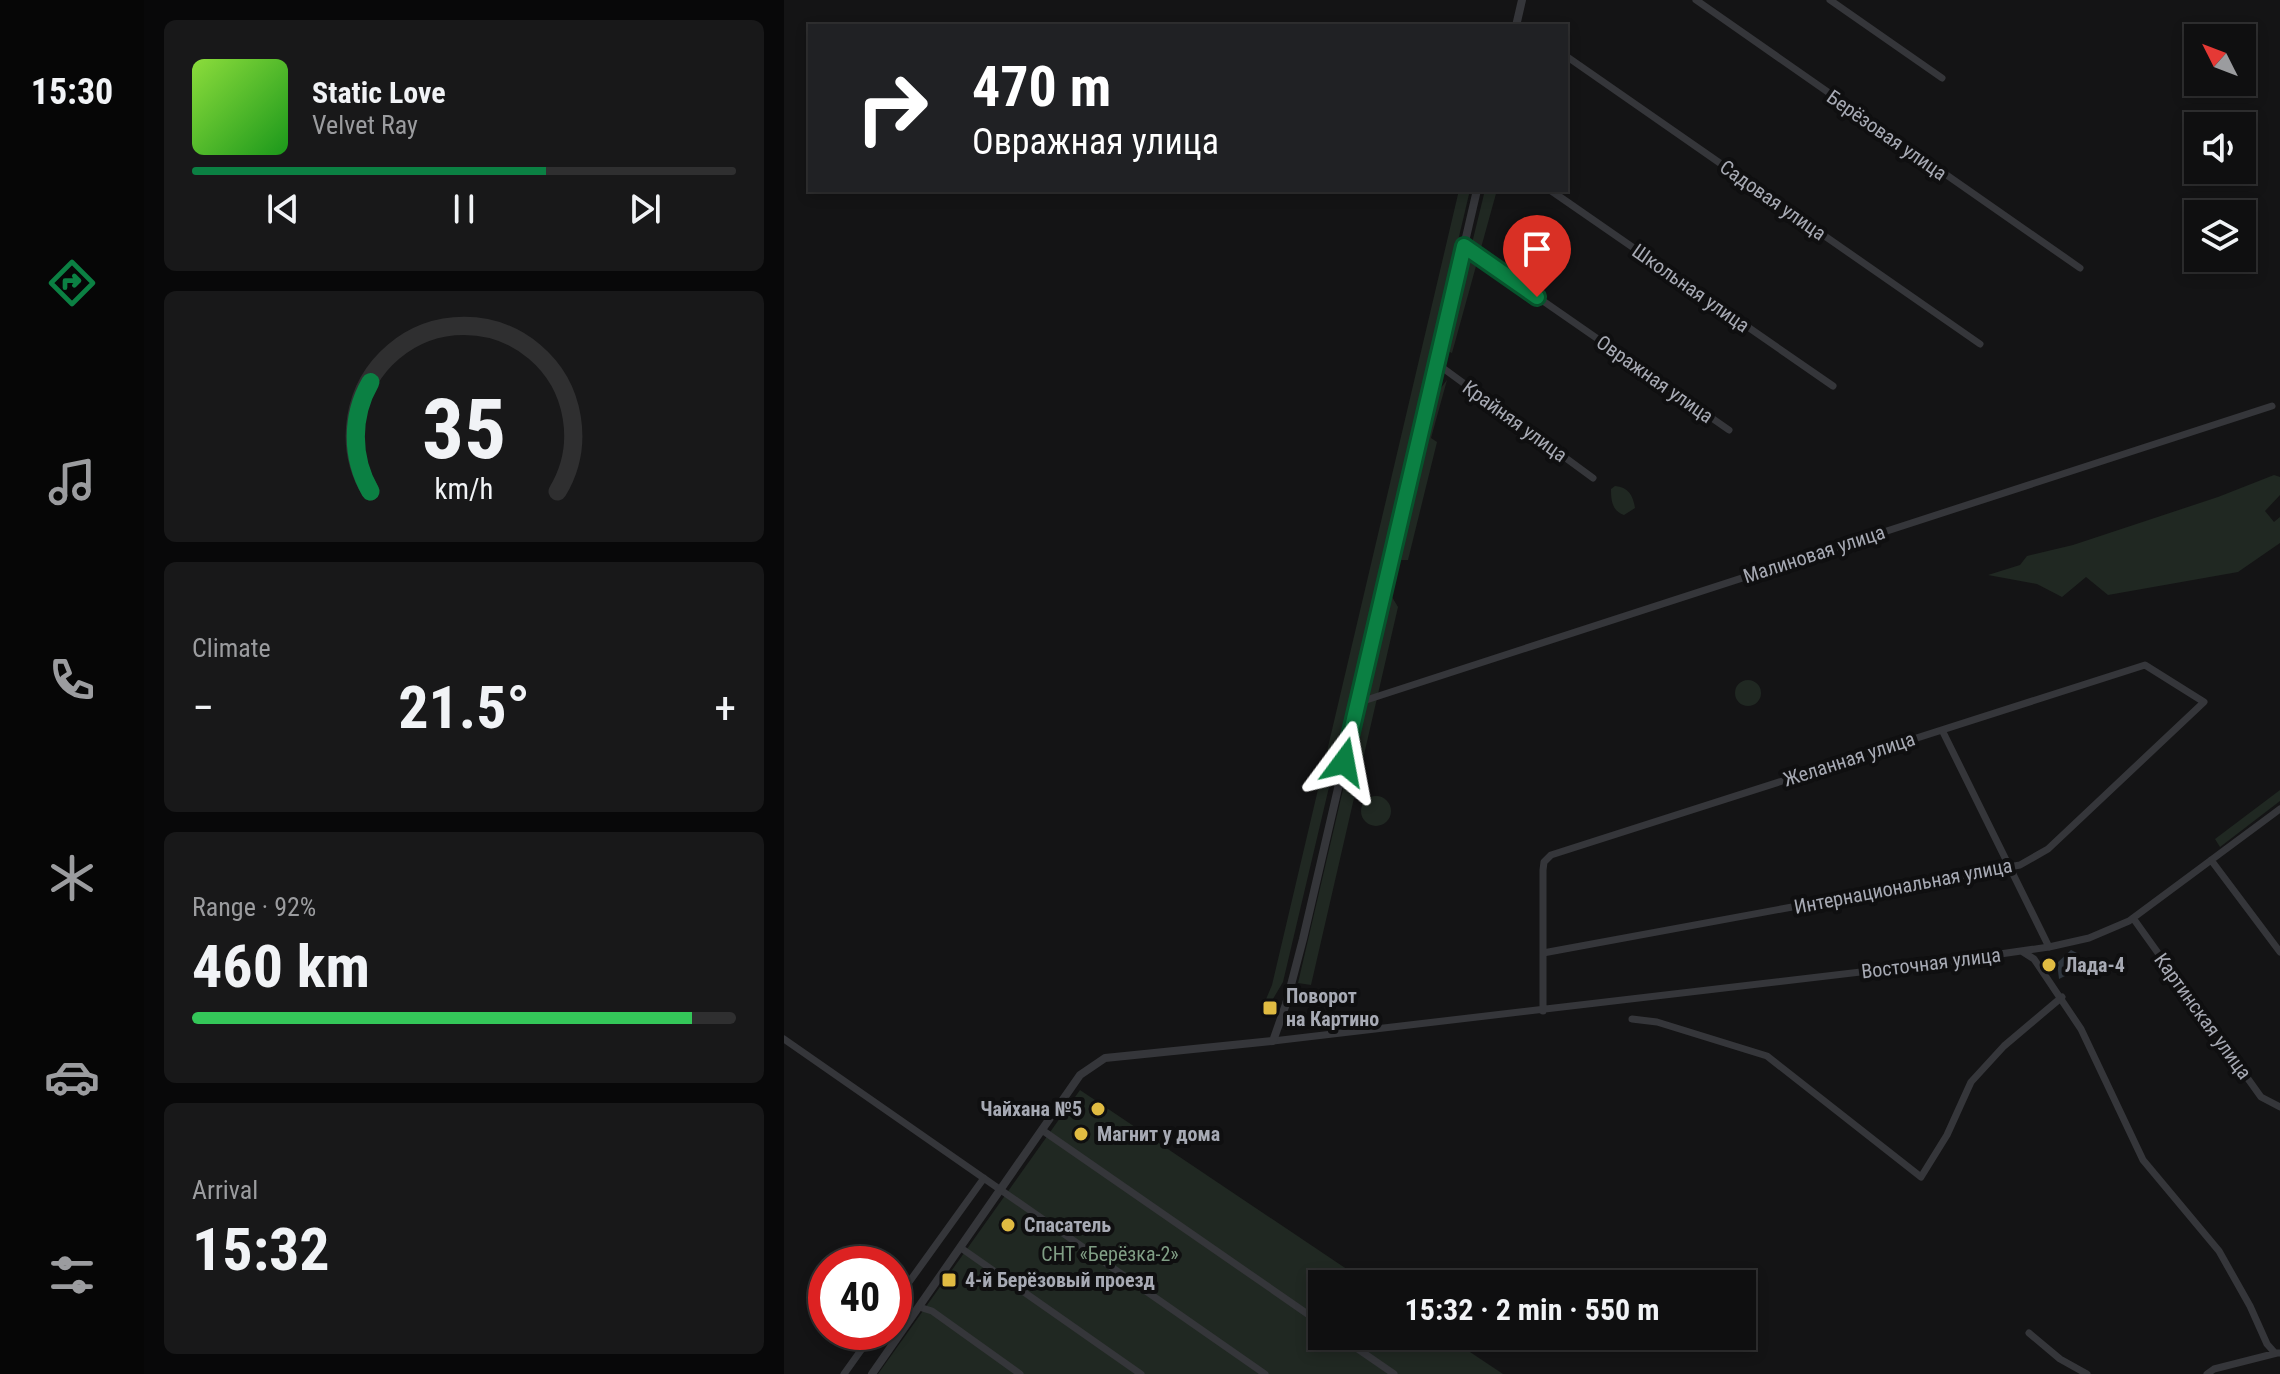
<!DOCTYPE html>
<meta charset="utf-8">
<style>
body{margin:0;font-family:"Roboto Condensed",sans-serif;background:#181819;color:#f1f3f6;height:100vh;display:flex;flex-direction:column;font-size:30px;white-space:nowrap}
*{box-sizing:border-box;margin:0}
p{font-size:26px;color:#9b9c9f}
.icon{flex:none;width:44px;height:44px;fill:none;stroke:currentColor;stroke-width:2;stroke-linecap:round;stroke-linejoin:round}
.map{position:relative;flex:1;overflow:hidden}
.side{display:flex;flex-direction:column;gap:20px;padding:20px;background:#080809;width:640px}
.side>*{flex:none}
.top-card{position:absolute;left:24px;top:24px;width:760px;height:168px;border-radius:0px;box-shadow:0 4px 12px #0003,0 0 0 2px #2f2f30;background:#202124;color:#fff;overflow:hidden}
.needle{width:52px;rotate:312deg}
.fabs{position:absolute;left:1400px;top:24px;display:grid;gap:16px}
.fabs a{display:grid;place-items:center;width:72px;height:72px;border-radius:0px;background:#0f0f10;box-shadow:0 4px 12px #0003,0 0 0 2px #2f2f30;font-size:40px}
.speed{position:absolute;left:24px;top:1246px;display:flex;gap:16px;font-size:40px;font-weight:700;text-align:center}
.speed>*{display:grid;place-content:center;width:104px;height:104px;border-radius:50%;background:#0f0f10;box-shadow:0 4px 12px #0003,0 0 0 2px #2f2f30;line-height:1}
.speed .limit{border:12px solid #d22;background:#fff;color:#111}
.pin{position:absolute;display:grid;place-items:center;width:68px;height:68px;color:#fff;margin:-82px -34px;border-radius:50% 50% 50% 0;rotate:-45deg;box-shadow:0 0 8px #0007}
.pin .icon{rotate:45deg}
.me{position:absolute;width:88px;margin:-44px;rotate:13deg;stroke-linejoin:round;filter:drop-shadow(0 0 6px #0008)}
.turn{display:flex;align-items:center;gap:28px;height:168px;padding:0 32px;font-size:36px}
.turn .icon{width:104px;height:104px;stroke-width:2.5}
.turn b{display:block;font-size:56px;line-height:68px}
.big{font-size:60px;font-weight:700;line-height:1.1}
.side .tile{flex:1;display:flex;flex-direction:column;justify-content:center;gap:12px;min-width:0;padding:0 28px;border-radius:12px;background:#181819}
.side .dial{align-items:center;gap:0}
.dial svg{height:208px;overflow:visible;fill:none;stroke:#2f2f30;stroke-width:7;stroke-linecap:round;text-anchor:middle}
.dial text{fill:#f1f3f6;stroke:none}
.song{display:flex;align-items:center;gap:24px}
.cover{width:96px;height:96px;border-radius:12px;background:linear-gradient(135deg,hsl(90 70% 55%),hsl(120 70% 35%))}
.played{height:8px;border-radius:4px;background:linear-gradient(90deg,#0b8043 65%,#2f2f30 65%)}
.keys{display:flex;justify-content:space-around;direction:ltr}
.heat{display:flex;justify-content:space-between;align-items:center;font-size:44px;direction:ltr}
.charge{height:12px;border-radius:6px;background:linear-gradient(90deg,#34c759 92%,#2f2f30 0)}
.trip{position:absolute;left:524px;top:1270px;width:448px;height:80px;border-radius:0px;background:#0f0f10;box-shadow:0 4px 12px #0003,0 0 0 2px #2f2f30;font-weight:700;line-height:80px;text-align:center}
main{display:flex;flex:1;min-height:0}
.tabs{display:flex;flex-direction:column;width:144px;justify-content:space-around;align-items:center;background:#060606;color:#9b9c9f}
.tabs .icon{width:56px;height:56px}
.tabs .current{color:#0b8043}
.tabs b{font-size:36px;color:#f1f3f6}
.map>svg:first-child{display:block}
.green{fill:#202822}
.water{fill:#2e353d}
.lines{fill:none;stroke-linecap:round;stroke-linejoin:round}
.minor{stroke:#35363a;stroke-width:7}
.tertiary{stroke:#35363a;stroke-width:8}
.route-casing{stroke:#07532c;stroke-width:20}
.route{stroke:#0b8043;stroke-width:14}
.poi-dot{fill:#e0bb42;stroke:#0f0f10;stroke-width:3}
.labels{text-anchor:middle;stroke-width:8;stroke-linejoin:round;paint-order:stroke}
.street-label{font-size:20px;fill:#a7aab4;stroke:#0f0f10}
.poi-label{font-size:20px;font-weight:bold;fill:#a7aab4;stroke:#0f0f10;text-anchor:start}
.park-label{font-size:20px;fill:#809e85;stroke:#0f0f10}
</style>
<main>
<nav class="tabs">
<b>15:30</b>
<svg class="icon current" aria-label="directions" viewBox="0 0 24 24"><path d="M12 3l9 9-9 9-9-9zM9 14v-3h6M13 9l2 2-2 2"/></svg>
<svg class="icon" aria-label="music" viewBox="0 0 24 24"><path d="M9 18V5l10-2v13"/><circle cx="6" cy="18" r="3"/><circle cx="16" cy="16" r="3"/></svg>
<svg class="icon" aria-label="phone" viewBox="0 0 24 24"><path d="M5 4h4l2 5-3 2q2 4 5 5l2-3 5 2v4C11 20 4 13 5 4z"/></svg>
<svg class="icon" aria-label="climate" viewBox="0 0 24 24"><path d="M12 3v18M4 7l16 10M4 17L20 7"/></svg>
<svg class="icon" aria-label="car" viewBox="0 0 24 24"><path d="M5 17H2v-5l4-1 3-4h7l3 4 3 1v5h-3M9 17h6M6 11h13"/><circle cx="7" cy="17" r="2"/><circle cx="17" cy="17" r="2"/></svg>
<svg class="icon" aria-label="filters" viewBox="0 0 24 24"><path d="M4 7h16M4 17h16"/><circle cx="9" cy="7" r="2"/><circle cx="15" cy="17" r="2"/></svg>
</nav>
<section class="side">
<div class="tile">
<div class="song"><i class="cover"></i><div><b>Static Love</b><p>Velvet Ray</p></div></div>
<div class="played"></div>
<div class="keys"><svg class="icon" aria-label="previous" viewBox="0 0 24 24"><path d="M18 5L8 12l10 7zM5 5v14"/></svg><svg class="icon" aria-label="pause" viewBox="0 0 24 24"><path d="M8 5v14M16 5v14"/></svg><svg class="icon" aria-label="next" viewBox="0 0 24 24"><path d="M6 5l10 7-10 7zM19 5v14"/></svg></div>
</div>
<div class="tile dial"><svg viewBox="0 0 100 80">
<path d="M14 69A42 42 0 1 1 86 69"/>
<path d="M14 69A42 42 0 0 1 14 27" stroke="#0b8043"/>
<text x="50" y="56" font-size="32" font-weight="700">35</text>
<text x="50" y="72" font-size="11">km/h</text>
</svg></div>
<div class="tile"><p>Climate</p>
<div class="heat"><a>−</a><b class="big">21.5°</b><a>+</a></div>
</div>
<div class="tile"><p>Range · 92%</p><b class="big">460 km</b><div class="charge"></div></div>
<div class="tile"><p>Arrival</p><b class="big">15:32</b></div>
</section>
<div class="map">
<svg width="1496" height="1374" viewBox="0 0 1496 1374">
<rect width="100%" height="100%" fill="#141415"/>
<path class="green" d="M 675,190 L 686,190 L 499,982 L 486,1004 L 480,1004 L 488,985 Z
M 701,190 L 713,190 L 668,353 L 662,350 Z
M 663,380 L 647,438 L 653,442 L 624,560 L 613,560 L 653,393 Z
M 1490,475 L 1496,477 L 1496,495 L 1481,511 L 1490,522 L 1496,517 L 1496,543 L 1454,572 L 1324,595 L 1302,577 L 1278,597 L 1253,584 L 1204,575 L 1236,565 L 1243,556 L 1289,545 L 1434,497 Z
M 831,486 C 844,487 849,495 851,508 L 840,515 C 828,511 827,500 827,489 Z
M 605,592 L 614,607 L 527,985 L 514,983 Z
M951 693a13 13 0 1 1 26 0a13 13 0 1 1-26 0Z
M 1496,790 L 1496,801 L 1436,847 L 1431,839 Z
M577 811a15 15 0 1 1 30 0a15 15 0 1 1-30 0Z
M 296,1090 L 585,1284 L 538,1284 L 538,1336 L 662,1336 L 719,1374 L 94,1374 Z"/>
<path class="water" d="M 1287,950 L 1293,953 L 1298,961 L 1293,970 L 1275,979 L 1273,963 Z"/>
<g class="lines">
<path class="minor" d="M 912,0 L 1296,268
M 1046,0 L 1158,78
M 782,56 L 1196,344
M 766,190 L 1049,386
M 680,246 L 945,430
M 652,363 L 809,478
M 573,703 L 1488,406
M 1158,730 L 1265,947
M 1427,860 L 1496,952
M 1349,918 L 1477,1097 L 1496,1107
M 1239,952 L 1250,959 L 1297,1029 L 1359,1160 L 1435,1251 L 1466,1306 L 1483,1344 L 1491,1353 L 1496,1353
M 759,1011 L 759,870 L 760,862 L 767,855 L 1361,665 L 1420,702 L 1264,849 L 1236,865 L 759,953
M 848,1019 L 873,1022 L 983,1056 L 1137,1177 L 1163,1135 L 1187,1082 L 1220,1046 L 1278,997
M 0,1039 L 481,1374
M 489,1041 L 1153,963 L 1265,947 L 1305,938 L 1345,921 L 1496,809
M 258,1130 L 538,1324
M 177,1248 L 357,1374
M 110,1303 L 200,1178
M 135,1307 L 148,1311 L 236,1374
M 1245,1333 L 1276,1359 L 1303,1374
M 555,1336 L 610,1374
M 60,1374 L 90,1332
M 1423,1374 L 1430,1369 L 1493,1353"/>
<path class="tertiary" d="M 732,26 L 738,0
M 88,1374 L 296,1075 L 321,1058 L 489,1041 L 502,1004 L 519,939 L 693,190"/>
</g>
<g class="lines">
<g class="route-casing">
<path id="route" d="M 560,762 L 680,246 L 753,297"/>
</g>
<use href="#route" class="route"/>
</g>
<g class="poi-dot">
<circle cx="1265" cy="965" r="8"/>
<rect x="478" y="1000" width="16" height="16" rx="4"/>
<circle cx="314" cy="1109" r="8"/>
<circle cx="297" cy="1134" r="8"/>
<circle cx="224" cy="1225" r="8"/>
<rect x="157" y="1272" width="16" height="16" rx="4"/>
</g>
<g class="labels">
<g class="street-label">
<text transform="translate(1103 135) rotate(35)" y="7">Берёзовая улица</text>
<text transform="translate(989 200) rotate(35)" y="7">Садовая улица</text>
<text transform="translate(907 288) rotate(35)" y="7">Школьная улица</text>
<text transform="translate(871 379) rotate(35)" y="7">Овражная улица</text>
<text transform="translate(731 421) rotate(36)" y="7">Крайняя улица</text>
<text transform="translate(1030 554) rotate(-18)" y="7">Малиновая улица</text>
<text transform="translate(1065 759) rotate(-18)" y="7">Желанная улица</text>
<text transform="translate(1119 886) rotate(-11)" y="7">Интернациональная улица</text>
<text transform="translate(1147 963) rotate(-7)" y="7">Восточная улица</text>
<text transform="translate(1419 1016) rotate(54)" y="7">Картинская улица</text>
</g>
<g class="poi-label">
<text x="1281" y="972">Лада-4</text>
<text x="502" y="1003">Поворот<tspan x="502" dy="23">на Картино</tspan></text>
<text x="298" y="1116" text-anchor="end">Чайхана №5</text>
<text x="313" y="1141">Магнит у дома</text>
<text x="240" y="1232">Спасатель</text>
<text x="181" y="1287">4-й Берёзовый проезд</text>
</g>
<g class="park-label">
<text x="326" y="1261">СНТ «Берёзка-2»</text>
</g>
</g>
</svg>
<div class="fabs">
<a><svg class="needle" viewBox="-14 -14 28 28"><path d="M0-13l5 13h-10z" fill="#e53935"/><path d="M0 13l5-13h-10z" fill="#9b9c9f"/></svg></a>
<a><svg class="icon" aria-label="sound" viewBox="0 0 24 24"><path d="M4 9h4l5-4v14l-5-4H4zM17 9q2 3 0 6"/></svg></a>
<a><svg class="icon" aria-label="layers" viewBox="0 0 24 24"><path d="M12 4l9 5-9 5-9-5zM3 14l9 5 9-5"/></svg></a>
</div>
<div class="speed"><div class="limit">40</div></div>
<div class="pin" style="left:753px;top:297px;background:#d93025"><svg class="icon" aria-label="arrive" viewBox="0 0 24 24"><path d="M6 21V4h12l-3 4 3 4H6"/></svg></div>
<svg class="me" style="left:560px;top:762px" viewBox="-20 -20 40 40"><path d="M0-17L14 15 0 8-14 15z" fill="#0b8043" stroke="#fff" stroke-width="4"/></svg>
<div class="trip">15:32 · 2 min · 550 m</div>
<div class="top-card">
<div class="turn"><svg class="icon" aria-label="right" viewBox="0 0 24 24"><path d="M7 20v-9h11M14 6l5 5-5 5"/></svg><div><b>470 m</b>Овражная улица</div></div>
</div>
</div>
</main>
